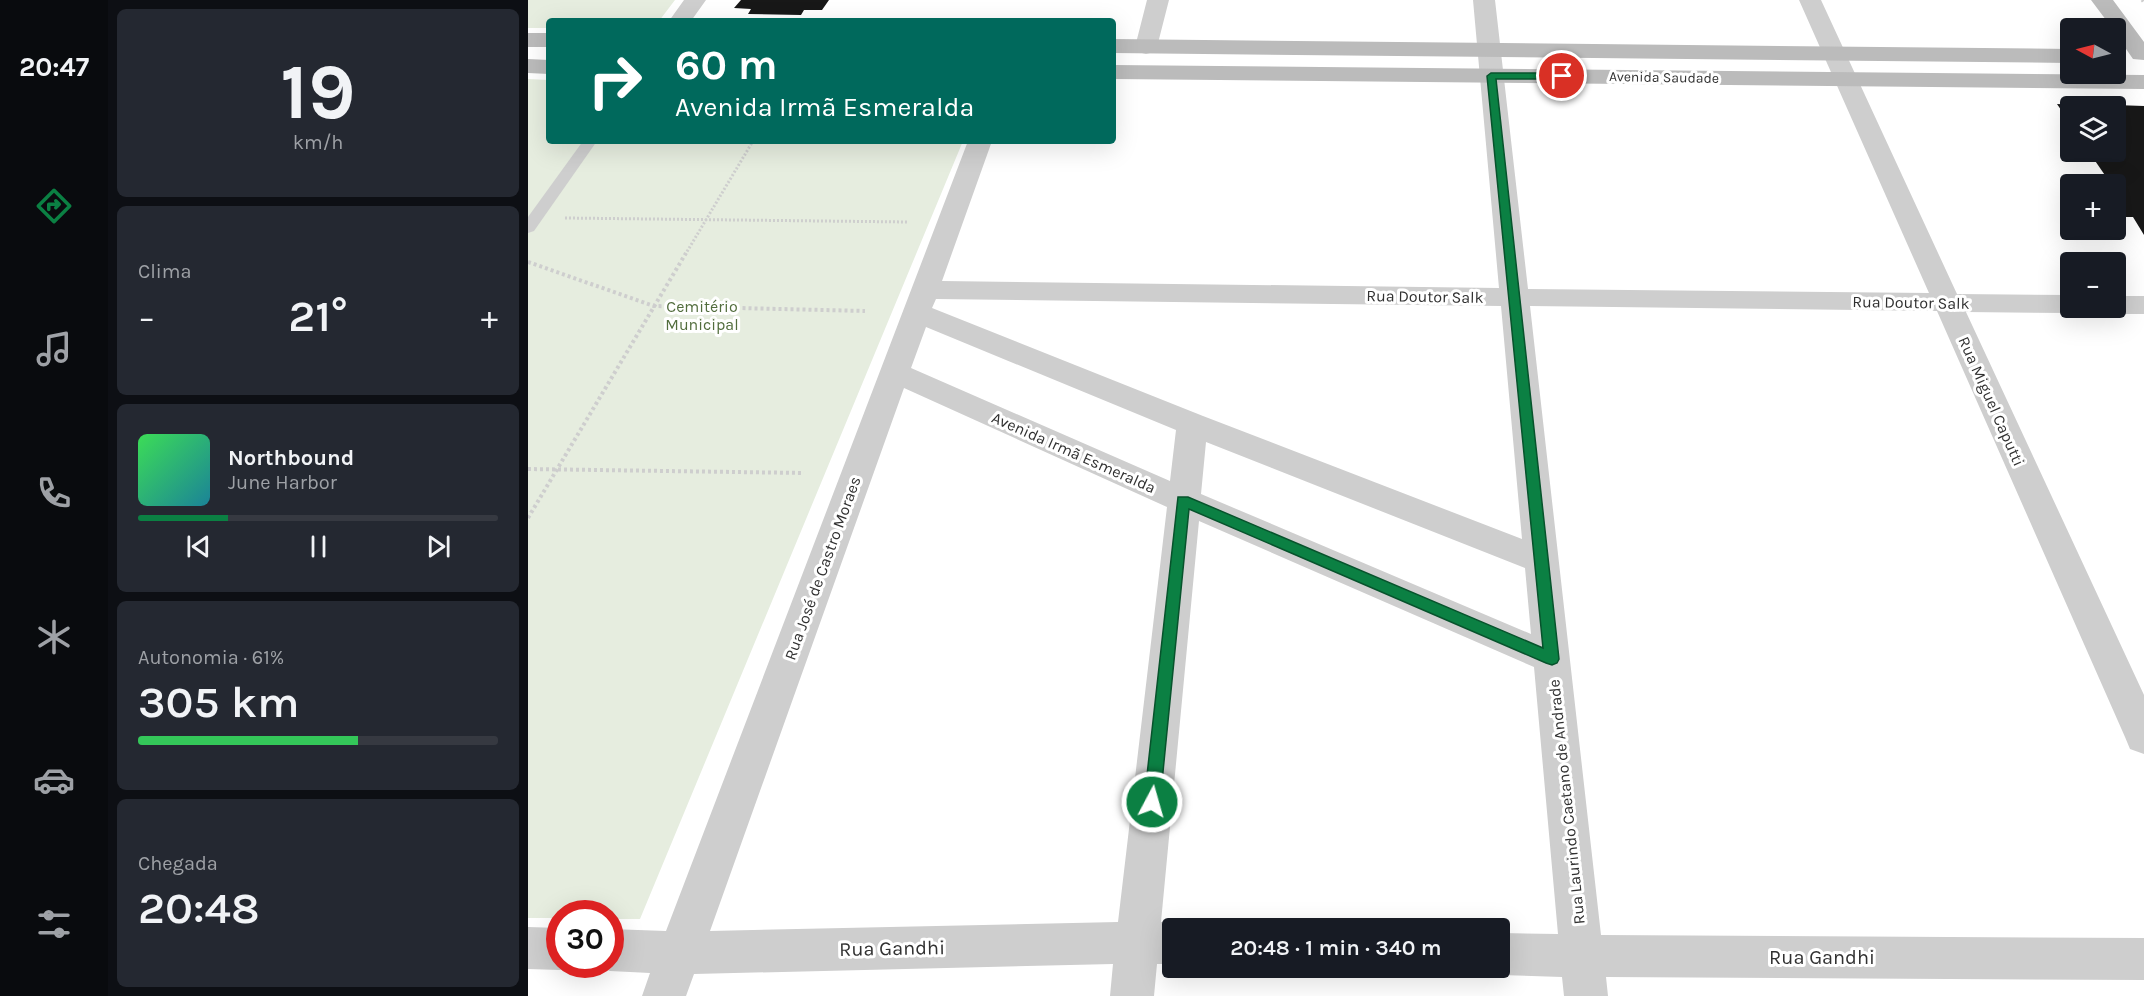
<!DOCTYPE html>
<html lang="pt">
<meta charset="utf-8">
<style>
body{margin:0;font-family:Karla,sans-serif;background:#242831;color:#f1f3f6;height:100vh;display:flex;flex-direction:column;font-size:22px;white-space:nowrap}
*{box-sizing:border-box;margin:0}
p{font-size:20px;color:#9ea1a6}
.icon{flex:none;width:33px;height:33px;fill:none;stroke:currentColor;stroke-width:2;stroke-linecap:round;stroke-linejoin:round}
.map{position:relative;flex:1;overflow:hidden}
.panel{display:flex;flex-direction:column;gap:9px;padding:9px;background:#0d0f14;width:420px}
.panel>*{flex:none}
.hud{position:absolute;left:18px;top:18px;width:570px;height:126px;border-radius:6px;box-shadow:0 6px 24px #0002;background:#00695c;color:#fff;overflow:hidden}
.needle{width:39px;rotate:277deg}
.fabs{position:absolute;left:1532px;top:18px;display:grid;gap:12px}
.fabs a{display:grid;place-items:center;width:66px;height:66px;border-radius:6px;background:#171b24;box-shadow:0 6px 24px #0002;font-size:30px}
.speed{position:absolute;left:18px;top:900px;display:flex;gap:12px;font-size:30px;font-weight:700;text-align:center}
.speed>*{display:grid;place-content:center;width:78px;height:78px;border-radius:50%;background:#171b24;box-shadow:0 6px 24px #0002;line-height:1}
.speed .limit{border:9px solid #d22;background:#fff;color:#111}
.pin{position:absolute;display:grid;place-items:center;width:51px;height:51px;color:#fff;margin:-26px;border:3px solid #fff;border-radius:50%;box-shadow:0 2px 6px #0007}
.me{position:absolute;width:66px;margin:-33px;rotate:6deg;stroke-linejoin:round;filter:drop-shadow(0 0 4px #0008)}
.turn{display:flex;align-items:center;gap:21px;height:126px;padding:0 30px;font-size:27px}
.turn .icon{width:78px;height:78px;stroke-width:2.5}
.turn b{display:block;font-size:42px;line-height:51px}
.big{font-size:45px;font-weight:600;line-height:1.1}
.panel .card{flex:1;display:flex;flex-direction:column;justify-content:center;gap:9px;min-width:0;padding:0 21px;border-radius:9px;background:#242831}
.panel .dial{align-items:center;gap:0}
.dial b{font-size:78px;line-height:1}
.song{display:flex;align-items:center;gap:18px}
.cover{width:72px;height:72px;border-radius:9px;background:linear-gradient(135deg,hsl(130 70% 55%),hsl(190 70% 35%))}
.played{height:6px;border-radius:3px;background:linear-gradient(90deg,#0b8043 25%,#363941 25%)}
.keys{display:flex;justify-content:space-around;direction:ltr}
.heat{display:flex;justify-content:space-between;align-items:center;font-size:33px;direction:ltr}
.charge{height:9px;border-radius:4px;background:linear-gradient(90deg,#34c759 61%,#363941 0)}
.trip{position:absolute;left:634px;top:918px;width:348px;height:60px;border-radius:6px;background:#171b24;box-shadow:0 6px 24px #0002;font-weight:600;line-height:60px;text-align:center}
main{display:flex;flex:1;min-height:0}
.tabs{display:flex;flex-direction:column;width:108px;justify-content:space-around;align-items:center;background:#090b0e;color:#9ea1a6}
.tabs .icon{width:42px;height:42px}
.tabs .selected{color:#0b8043}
.tabs b{font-size:27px;color:#f1f3f6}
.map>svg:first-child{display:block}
.green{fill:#e6eddf}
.building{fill:#181818}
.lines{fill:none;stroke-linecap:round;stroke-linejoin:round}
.path-far1{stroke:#cecece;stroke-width:3;stroke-dasharray:2 2;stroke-linecap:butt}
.path{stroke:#cecece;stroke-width:4;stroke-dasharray:3 3;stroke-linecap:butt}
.lane{fill:#cecece;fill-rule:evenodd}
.street{fill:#cecece;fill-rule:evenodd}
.secondary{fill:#bbb;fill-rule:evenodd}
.route{fill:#0b8043;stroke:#07532c;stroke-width:1.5}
.labels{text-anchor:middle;stroke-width:6;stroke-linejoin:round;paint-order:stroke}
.far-street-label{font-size:14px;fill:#313131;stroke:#fff}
.street-label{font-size:16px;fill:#313131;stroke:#fff}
.park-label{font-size:16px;fill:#526d3d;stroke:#fff}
.near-street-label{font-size:20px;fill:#313131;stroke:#fff}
</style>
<main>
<nav class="tabs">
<b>20:47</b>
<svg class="icon selected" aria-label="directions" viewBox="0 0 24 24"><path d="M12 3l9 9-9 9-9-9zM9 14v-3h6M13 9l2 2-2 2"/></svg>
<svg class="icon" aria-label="music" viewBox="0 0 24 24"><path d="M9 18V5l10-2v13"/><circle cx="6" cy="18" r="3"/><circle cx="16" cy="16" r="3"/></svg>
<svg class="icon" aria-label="phone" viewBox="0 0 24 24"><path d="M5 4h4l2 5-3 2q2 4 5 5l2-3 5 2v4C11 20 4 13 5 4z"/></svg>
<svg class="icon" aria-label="climate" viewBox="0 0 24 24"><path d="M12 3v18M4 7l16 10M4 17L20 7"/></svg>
<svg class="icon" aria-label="car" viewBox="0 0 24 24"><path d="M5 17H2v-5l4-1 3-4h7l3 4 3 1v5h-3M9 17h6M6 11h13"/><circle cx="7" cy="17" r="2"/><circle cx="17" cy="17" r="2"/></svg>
<svg class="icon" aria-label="filters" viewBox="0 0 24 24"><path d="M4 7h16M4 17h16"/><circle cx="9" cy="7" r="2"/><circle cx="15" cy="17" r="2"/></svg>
</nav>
<section class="panel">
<div class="card dial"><b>19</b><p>km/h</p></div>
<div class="card"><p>Clima</p>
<div class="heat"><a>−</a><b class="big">21°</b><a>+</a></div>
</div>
<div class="card">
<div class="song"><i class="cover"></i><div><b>Northbound</b><p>June Harbor</p></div></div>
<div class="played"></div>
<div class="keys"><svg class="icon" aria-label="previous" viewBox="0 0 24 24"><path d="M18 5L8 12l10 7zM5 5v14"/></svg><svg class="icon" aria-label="pause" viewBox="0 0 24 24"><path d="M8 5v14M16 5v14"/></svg><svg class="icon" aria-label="next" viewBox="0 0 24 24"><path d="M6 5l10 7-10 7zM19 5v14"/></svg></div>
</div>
<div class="card"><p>Autonomia · 61%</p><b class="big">305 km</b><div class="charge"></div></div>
<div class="card"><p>Chegada</p><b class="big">20:48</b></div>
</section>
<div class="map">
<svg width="1616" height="996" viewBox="0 0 1616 996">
<rect width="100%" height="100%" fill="#fff"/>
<path class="green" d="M 0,0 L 147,0 L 131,21 L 21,21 L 21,28 L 0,28 Z
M 0,79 L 21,80 L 21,141 L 435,141 L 112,919 L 83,919 L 82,914 L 32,914 L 31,918 L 0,918 Z"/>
<path class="building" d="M 213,0 L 301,0 L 294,10 L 276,10 L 273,15 L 220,14 L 223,9 L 206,8 Z
M 1529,104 L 1550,105 L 1550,106 L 1542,106 L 1542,123 Z
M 1587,105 L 1616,106 L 1616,235 L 1605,217 L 1595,217 L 1587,205 L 1596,204 L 1587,190 L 1587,184 L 1583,184 L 1561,152 L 1587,152 Z"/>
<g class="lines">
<path class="path-far1" d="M 1614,0 L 1616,3
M 37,218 L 380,222
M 157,255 L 225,141"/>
<path class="path" d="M 0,262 L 126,306 L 337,311
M 0,469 L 276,473
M 0,518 L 158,253"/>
<path class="lane" d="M 55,141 L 69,141 L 6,231 L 0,233 L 0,217 Z"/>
<path class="street" d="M 156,0 L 178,0 L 163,21 L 141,21 Z
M 619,0 L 641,0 L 629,47 L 626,52 L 618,54 L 610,52 L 607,47 Z
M 945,0 L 967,0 L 1000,289 L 1401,293 L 1271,0 L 1293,0 L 1429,294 L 1542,295 L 1542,308 L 1554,308 L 1542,313 L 1438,312 L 1616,695 L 1616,754 L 1602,749 L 1597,737 L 1409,311 L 1002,306 L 1073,935 L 1616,938 L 1616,980 L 1078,977 L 1080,996 L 1036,996 L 1034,977 L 972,975 L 957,969 L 972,968 L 972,933 L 1030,934 L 1006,667 L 671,521 L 633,922 L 645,922 L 661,928 L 645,928 L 645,964 L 629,964 L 626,996 L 582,996 L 585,964 L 166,974 L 158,996 L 114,996 L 122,973 L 82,971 L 67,965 L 82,964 L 82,929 L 138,931 L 440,141 L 464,141 L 414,281 L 971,288 ZM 408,299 L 973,306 L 994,539 L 675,416 L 404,308 ZM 398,327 L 648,430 L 642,481 L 383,368 ZM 376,388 L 639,507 L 590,922 L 182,931 ZM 678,442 L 997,568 L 1003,634 L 673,494 Z
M 1587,296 L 1616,296 L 1616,314 L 1587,314 L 1577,311 L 1574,308 L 1587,308 Z
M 0,927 L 32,928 L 32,964 L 46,964 L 32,970 L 0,969 Z"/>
<path class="secondary" d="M 1563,0 L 1585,0 L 1616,42 L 1616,60 L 1605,59 L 1587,33 L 1587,28 L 1584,28 Z
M 0,33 L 21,33 L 21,47 L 0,47 Z
M 585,39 L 1542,49 L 1542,63 L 585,53 Z
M 0,59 L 21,60 L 21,74 L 0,73 Z
M 585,65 L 1616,75 L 1616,89 L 585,79 Z"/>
</g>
<path class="route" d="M 963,73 L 1034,73 L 1039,76 L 1034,79 L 968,79 L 1031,659 L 1029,663 L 1024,665 L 1018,663 L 661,509 L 632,802 L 630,808 L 624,810 L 618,808 L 616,802 L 650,497 L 660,497 L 1015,648 L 959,76 Z"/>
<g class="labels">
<g class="far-street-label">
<text transform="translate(1136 77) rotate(1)" y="5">Avenida Saudade</text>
</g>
<g class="street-label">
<text transform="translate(897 296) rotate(1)" y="6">Rua Doutor Salk</text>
<text transform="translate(1383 302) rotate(1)" y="6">Rua Doutor Salk</text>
<text transform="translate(1464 401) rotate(66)" y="6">Rua Miguel Caputti</text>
<text transform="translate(546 452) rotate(24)" y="6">Avenida Irmã Esmeralda</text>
<text transform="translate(294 568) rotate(-70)" y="6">Rua José de Castro Moraes</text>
<text transform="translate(1038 802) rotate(-96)" y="6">Rua Laurindo Caetano de Andrade</text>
</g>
<g class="park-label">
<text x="174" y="312">Cemitério<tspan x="174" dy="18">Municipal</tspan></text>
</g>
<g class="near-street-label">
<text transform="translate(364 948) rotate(-1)" y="7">Rua Gandhi</text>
<text x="1294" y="964">Rua Gandhi</text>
</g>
</g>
</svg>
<div class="fabs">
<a><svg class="needle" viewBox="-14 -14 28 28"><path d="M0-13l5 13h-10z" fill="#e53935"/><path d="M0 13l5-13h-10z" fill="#9ea1a6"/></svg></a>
<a><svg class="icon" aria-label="layers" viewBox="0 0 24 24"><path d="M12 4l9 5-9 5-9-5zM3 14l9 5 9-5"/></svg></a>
<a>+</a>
<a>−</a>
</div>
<div class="speed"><div class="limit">30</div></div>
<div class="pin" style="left:1034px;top:76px;background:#d93025"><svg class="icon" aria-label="arrive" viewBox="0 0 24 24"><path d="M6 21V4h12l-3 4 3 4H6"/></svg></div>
<svg class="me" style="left:624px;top:802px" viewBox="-20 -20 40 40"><circle r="17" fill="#0b8043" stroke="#fff" stroke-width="3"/><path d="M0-11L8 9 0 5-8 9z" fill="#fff"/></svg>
<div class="trip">20:48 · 1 min · 340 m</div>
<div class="hud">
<div class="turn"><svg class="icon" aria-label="right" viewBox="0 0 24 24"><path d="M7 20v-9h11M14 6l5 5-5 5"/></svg><div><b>60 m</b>Avenida Irmã Esmeralda</div></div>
</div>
</div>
</main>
